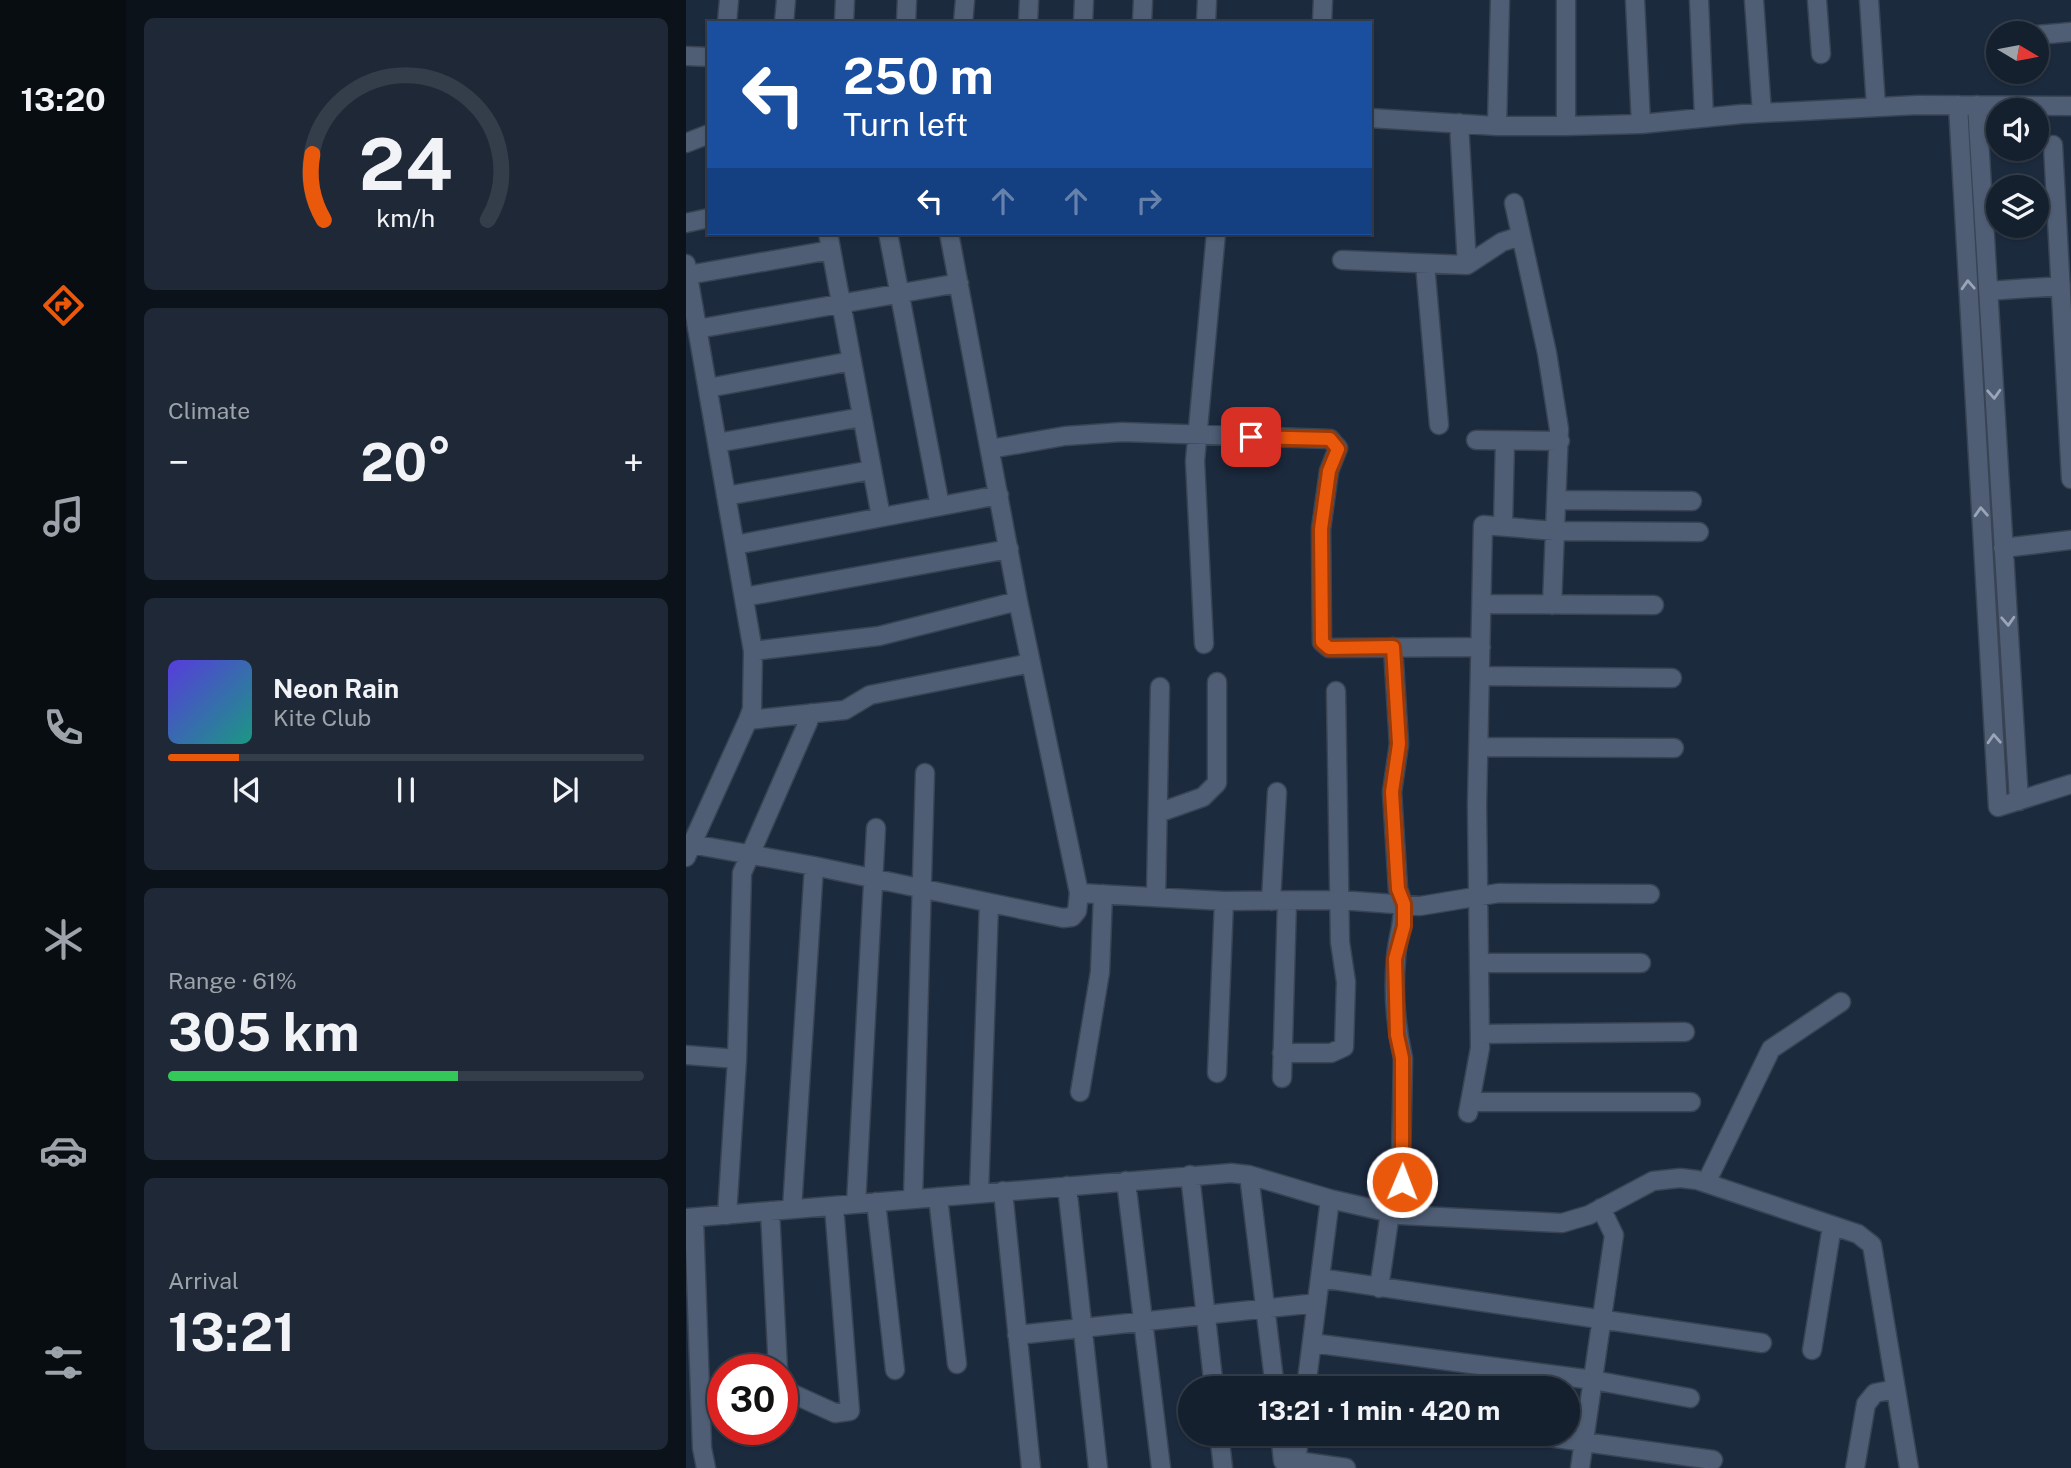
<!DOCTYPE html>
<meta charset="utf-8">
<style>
body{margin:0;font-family:"Public Sans",sans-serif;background:#1e2836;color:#f1f3f6;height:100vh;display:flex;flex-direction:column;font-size:26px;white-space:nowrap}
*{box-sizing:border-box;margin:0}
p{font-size:23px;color:#9da3aa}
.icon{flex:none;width:38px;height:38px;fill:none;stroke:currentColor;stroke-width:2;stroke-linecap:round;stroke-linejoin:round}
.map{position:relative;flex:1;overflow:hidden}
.panel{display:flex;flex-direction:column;gap:18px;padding:18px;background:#0c1219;width:560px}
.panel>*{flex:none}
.banner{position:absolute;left:21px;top:21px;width:665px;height:214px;border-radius:0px;box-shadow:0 2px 5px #0004,0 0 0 2px #343e4a;background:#1a4fa0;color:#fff;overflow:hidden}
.needle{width:46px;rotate:100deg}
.tools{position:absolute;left:1300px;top:21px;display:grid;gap:14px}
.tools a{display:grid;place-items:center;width:63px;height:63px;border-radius:50%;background:#15202e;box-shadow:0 2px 5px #0004,0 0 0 2px #343e4a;font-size:35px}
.speed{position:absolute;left:21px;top:1354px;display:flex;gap:14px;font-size:35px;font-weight:700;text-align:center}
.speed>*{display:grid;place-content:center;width:91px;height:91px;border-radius:50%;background:#15202e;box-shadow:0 2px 5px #0004,0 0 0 2px #343e4a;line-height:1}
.speed .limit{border:10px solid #d22;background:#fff;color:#111}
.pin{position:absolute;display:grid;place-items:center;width:60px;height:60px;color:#fff;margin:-30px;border-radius:14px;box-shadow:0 4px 10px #0006}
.me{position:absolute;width:77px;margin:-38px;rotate:1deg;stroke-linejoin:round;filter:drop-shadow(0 0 5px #0008)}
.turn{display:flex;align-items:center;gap:24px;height:147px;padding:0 21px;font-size:32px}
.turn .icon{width:91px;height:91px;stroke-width:2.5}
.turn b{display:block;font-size:49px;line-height:60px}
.lanes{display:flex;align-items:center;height:66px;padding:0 21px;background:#0003;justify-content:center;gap:35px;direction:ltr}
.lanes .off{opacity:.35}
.big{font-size:52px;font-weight:700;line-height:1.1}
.panel .tile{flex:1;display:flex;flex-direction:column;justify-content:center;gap:10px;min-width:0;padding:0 24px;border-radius:10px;background:#1e2836}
.panel .dial{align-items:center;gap:0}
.dial svg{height:182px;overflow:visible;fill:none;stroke:#343e4a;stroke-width:7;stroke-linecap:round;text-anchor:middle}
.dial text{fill:#f1f3f6;stroke:none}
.song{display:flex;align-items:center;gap:21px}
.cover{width:84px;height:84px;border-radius:10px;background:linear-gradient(135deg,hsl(250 70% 55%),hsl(170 70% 35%))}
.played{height:7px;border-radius:4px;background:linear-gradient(90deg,#ea580c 15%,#343e4a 15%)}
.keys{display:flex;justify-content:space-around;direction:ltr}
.heat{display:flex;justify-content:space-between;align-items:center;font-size:38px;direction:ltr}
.charge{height:10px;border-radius:5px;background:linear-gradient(90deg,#34c759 61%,#343e4a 0)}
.trip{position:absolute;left:492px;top:1376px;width:402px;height:70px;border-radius:35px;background:#15202e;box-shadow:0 2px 5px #0004,0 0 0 2px #343e4a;font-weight:700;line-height:70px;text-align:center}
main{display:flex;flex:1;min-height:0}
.tab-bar{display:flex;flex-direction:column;width:126px;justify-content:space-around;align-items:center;background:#080d12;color:#9da3aa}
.tab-bar .icon{width:49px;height:49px}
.tab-bar .on{color:#ea580c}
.tab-bar b{font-size:32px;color:#f1f3f6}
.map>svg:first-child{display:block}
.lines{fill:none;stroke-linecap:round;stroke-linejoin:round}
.minor-casing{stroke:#384454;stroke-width:21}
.minor{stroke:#4f5e75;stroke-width:18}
.oneway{stroke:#9aa6b8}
.route-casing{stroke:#983908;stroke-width:18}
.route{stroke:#ea580c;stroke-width:12}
</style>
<main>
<nav class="tab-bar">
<b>13:20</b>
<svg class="icon on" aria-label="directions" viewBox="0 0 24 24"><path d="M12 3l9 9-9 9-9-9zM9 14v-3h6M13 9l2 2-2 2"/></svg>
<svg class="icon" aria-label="music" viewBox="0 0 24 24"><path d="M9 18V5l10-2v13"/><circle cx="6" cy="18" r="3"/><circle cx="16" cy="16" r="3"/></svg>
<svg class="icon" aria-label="phone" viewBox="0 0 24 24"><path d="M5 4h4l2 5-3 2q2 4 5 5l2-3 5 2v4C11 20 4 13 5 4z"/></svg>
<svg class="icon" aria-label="climate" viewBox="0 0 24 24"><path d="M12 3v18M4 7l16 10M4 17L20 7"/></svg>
<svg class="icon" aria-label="car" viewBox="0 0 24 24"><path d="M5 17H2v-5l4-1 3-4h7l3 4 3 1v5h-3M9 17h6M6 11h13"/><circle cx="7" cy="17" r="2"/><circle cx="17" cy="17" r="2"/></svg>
<svg class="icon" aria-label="filters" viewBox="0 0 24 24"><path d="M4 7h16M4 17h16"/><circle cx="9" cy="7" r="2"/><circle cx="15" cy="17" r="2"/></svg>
</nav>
<section class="panel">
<div class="tile dial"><svg viewBox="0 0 100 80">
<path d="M14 69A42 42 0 1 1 86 69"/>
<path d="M14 69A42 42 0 0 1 9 40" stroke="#ea580c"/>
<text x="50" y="56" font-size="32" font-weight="700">24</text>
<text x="50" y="72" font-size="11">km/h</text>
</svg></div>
<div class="tile"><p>Climate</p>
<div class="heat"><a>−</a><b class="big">20°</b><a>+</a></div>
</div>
<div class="tile">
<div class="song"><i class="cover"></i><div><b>Neon Rain</b><p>Kite Club</p></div></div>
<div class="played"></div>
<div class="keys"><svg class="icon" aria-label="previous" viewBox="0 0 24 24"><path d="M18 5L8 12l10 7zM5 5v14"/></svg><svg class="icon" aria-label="pause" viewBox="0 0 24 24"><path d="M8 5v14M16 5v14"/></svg><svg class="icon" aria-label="next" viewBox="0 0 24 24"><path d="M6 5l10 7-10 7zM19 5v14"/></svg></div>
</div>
<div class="tile"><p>Range · 61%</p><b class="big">305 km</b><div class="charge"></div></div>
<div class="tile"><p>Arrival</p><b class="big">13:21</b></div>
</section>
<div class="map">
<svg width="1385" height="1468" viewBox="0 0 1385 1468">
<rect width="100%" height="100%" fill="#1c2a3e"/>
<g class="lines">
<g class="minor-casing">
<path id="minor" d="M 949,0 L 955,124
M 1013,0 L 1018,118
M 1068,0 L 1076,113
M 1131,0 L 1135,54
M 1183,0 L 1190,107
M 41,23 L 43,0
M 98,23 L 100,0
M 158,23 L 159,0
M 220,23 L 221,0
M 277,23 L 279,0
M 342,23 L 343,0
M 397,23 L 398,0
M 456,23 L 457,0
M 520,23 L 521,0
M 636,23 L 637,0
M 1351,35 L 1385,32
M 0,56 L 23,57
M 1272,105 L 1312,807 L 1385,784
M 1291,105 L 1333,801
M 684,118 L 811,126 L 880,126 L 955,124 L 1056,114 L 1232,105 L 1385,106
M 773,123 L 781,265
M 811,126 L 814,0
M 880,126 L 880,0
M 0,143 L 23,134
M 1367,145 L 1385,479
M 828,203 L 861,353 L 873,429 L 866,605
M 0,223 L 23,218
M 142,233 L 195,517
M 202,233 L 254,506
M 656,260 L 781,265 L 816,242 L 835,236
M 0,264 L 67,651 L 66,709 L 62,720 L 0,857
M 739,264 L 753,425
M 2,275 L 145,250
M 1302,291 L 1375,286
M 11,329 L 273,283
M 22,388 L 166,361
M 790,440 L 874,441
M 31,443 L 176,417
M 304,449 L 379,436 L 436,432 L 644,439 L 652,448 L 643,471 L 635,529 L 636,642 L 643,648 L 795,647
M 40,496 L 186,470
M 871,500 L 1006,501
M 817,526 L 819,441
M 49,545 L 313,495
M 1317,548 L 1385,540
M 58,597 L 323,549
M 796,604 L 968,605
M 518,644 L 509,461 L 530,233
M 707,647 L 713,744 L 706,792 L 712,889 C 723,916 711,933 710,959 C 707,992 710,1027 717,1058 L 714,1215
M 67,651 L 193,636 L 332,601
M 794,676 L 986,678
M 62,720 L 159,710 L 184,695 L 345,663
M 793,747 L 988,748
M 472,813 L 517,797 L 531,783 L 531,682
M 0,843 L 128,866 L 377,918 L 386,917 L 391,911 L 393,893 L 332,601 L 263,233
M 393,893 L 538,901 L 654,900 L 734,906 L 813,893 L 964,894
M 470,897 L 474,687
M 585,901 L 591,792
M 793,963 L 955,963
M 794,1034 L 999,1032
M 596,1053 L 645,1053 L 658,1047 L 660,982 L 654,942 L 650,691
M 0,1055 L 51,1059
M 531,1073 L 538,901
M 596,1078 L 601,901
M 394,1092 L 414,972 L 417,894
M 784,1102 L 1005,1102
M 782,1113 L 794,1048 L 791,805 L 797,525 L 869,531 L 1013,532
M 504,1175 L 528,1388
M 563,1175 L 589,1388
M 440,1181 L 475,1468
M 1020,1183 L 1085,1049 L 1155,1002
M 381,1186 L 412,1468
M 317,1191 L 345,1468
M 293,1193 L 303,903
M 252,1197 L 271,1364
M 227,1199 L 239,773
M 190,1202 L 209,1370
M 170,1204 L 190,828
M 106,1209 L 128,866
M 84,1211 L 92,1370
M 41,1215 L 51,1059 L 56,873 L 126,713
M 0,1218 L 545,1173 L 563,1175 L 644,1199 L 714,1215 L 876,1223 L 903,1215 L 967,1181 L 994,1178 L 1011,1180 L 1172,1234 L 1186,1245 L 1223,1468
M 8,1218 L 16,1448 L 20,1468
M 634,1278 L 1076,1343
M 693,1288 L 704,1213
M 331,1335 L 631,1303
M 626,1343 L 907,1380 L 1004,1398
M 1126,1350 L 1146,1226
M 620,1388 L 644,1199
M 96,1389 L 149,1413 L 164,1411 L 148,1206
M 15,1401 L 37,1397
M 533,1433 L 537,1468
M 594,1433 L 597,1461 L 603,1468
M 833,1433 L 1027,1460
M 611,1461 L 660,1468
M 609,1468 L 614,1433
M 894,1468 L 928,1235 L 915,1208
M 1169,1468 L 1180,1404 L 1189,1393 L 1210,1389"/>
</g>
<use href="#minor" class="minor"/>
</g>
<defs><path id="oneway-chevron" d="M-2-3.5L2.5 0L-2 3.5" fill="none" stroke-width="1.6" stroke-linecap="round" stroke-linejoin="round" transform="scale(1.75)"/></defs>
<g class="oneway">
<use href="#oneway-chevron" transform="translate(1282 285) rotate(-93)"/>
<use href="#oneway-chevron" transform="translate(1308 394) rotate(87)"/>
<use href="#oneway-chevron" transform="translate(1295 512) rotate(-93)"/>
<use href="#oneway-chevron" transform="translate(1322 621) rotate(87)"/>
<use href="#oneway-chevron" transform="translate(1308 739) rotate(-93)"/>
</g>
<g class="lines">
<g class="route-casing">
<path id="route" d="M 565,437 L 644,439 L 652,449 L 643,471 L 635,529 L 636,642 L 643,648 L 707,647 L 713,744 L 706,792 L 712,889 L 718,904 L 718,926 L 709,959 L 711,1035 L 716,1058 L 716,1182"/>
</g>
<use href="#route" class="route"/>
</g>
</svg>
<div class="tools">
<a><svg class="needle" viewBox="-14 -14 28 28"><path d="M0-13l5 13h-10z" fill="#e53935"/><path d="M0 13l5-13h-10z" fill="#9da3aa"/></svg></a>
<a><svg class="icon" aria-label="sound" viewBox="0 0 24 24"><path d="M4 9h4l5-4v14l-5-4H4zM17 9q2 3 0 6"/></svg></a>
<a><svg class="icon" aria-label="layers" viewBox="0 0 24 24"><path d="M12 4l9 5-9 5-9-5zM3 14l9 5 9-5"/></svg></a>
</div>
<div class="speed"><div class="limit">30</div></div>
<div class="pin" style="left:565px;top:437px;background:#d93025"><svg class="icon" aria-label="arrive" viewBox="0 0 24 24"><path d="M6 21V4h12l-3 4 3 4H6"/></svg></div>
<svg class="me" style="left:716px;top:1182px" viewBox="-20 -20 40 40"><circle r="17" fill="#ea580c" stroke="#fff" stroke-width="3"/><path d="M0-11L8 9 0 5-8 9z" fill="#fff"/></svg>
<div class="trip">13:21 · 1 min · 420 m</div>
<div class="banner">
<div class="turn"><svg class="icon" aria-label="left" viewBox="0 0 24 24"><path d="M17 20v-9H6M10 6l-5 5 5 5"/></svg><div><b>250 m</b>Turn left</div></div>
<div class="lanes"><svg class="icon" aria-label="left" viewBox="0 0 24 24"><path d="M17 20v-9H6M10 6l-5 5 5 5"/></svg><svg class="icon off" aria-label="ahead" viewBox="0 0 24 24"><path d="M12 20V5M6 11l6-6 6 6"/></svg><svg class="icon off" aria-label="ahead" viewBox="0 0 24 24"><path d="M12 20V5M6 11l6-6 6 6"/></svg><svg class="icon off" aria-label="right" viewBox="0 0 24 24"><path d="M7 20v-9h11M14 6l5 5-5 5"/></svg></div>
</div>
</div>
</main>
